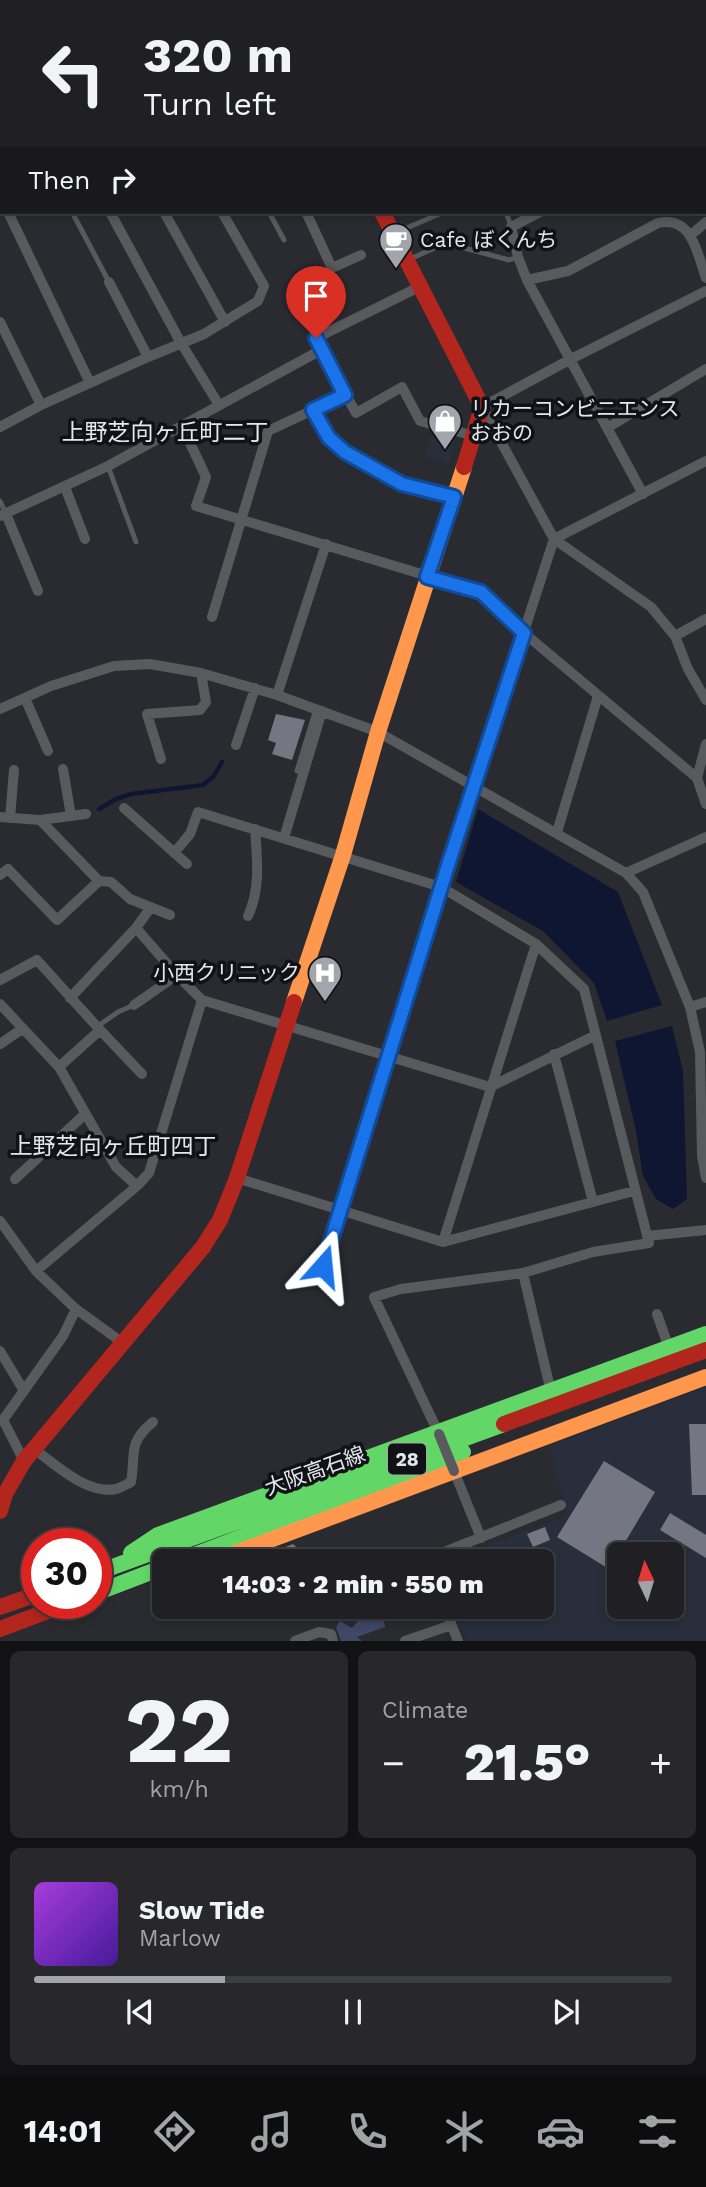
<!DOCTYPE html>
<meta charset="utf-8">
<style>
body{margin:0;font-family:"Work Sans","Noto Sans JP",sans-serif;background:#28282c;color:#f1f3f6;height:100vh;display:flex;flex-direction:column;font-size:26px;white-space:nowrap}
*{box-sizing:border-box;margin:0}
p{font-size:23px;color:#a2a3a6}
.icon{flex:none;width:38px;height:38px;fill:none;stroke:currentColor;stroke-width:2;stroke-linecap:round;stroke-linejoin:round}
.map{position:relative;height:1641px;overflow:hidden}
.drawer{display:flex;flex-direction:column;gap:10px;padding:10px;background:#121214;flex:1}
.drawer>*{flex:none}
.hud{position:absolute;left:0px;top:0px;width:707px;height:214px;box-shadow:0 4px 10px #0003,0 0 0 2px #3d3e41;background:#202024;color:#f1f3f6;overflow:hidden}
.needle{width:46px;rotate:356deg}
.buttons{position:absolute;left:607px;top:1542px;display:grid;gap:14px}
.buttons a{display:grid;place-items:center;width:77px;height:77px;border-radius:10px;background:#202024;box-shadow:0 4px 10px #0003,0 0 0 2px #3d3e41;font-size:35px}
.speed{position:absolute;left:21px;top:1528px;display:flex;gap:14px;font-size:35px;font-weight:700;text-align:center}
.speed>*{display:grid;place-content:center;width:91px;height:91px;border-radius:50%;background:#202024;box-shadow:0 4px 10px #0003,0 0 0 2px #3d3e41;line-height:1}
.speed .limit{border:10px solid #d22;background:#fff;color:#111}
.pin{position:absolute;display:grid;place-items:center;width:60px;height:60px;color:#fff;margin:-72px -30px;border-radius:50% 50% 50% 0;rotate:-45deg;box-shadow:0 0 7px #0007}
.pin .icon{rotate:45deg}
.me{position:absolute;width:77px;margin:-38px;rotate:18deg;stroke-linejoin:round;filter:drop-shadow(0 0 5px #0008)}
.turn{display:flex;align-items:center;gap:24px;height:147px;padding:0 28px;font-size:32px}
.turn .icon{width:91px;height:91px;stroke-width:2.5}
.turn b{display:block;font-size:49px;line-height:60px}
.then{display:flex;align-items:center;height:66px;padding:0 28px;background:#0003;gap:14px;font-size:26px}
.big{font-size:52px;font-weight:800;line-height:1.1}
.drawer .card{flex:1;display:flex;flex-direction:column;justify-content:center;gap:10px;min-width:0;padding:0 24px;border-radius:10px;background:#28282c}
.drawer .dial{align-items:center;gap:0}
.dial b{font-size:91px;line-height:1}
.song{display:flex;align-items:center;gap:21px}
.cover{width:84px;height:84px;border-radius:10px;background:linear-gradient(135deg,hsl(280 70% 55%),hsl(260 70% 35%))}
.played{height:7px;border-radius:4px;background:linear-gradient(90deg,#a3a5ac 30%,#3d3e41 30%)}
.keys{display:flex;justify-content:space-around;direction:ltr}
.heat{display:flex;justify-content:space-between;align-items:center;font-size:38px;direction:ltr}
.drawer .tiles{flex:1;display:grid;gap:10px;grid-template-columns:1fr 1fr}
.card:last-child{grid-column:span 2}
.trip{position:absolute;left:152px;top:1549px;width:402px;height:70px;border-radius:10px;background:#202024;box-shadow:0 4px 10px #0003,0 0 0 2px #3d3e41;font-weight:800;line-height:70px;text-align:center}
.tabs{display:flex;height:112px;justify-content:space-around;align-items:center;background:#0d0d0e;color:#a2a3a6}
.tabs .icon{width:49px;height:49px}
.tabs .active{color:#a3a5ac}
.tabs b{font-size:32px;color:#f1f3f6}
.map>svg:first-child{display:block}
.built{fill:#292e3c;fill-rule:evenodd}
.green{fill:#3f4866}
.water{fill:#0f1632}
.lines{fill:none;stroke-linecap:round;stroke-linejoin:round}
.stream{stroke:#0f1632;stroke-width:4.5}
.river{stroke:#0f1632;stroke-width:24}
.building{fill:#747781}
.lane{stroke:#595a5d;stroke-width:5}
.street{stroke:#595a5d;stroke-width:10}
.fast{stroke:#63d668;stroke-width:16}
.slow{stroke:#ff974d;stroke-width:16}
.jam{stroke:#b3261e;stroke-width:16}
.street-bridge{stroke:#595a5d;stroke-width:10}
.route-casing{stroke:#114b97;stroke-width:18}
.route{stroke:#1a73e8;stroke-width:12}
.labels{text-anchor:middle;stroke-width:7;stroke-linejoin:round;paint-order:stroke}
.shield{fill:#101217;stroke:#a4a7ae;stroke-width:2}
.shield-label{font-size:19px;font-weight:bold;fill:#e4e7ee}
.poi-label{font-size:21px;fill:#e4e7ee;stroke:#101217;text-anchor:start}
.street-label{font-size:21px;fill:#e4e7ee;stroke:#101217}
.neighbourhood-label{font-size:23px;fill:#e4e7ee;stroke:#101217}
</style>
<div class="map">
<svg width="706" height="1641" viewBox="0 0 706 1641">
<rect width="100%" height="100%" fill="#2a2b30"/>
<path class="built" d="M 431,435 L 455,441 L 449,464 L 426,456 Z
M 706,1387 L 706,1641 L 466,1641 L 453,1607 L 542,1606 L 542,1561 L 443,1561 L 567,1516 L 549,1446 ZM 620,1554 L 672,1554 L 672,1606 L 620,1606 Z"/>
<path class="green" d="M 370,1607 L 382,1607 L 385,1627 L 357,1637 L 362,1641 L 341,1641 L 336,1627 L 340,1621 L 352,1628 Z"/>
<path class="water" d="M 478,809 L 618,892 L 662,1005 L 607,1021 L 594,983 L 543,931 L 456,882 Z
M 672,1026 L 683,1071 L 687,1199 L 673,1209 L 656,1199 L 643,1176 L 636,1131 L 615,1041 Z"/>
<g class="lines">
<path class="stream" d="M 99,809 L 116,799 L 131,794 L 203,785 L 214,776 L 222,762"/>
<path class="river" d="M 438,0 L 443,2
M 317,2 L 321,0
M 572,2 L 577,0
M 0,172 L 2,171"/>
</g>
<path class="building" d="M 276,714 L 305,720 L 292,760 L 272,754 L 276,743 L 268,740 Z
M 689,1424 L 706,1424 L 706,1495 L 692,1495 Z
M 604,1461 L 655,1492 L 609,1569 L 557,1537 Z
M 670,1513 L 706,1535 L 706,1558 L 660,1530 Z
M 545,1527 L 550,1540 L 533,1547 L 527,1534 Z
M 293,1544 L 310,1561 L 269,1561 L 283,1548 Z"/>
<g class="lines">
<path class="lane" d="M 705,131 L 706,132
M 72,212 L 109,282
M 269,212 L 284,240
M 506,212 L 511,226
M 397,232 L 444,212
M 410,259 L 439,246 L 457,246 L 509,260 L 518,257
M 108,466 L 136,542
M 0,501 L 6,514
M 297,771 L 316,709
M 98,1026 L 118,1012 L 134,1005"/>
<path class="street" d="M 271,0 L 272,2
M 693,0 L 695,2
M 626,2 L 629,0
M 705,12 L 706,12
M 0,72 L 2,71
M 0,85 L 2,88
M 705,103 L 706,102
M 0,148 L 2,147
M 8,212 L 90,383
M 110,212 L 181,343 L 219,405
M 164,212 L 225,322
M 306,212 L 332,268 L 361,255
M 540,212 L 511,227 L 518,257 L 527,280 L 643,494
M 691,235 L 706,222
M 527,280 L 568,271 L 658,223 C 692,215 697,253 706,278
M 109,282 L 148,357
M 706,291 L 571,359 L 482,407 L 554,539 L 651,607 L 675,636 L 688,669 L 706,700
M 0,322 L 41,405
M 321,350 L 356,413 L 402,387 L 420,421 L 474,436
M 313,410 L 329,438 L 345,452 L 402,484 L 454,497
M 182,426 L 206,477 L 196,506 L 481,592 L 524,633 L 697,778
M 0,427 L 41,405 L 148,357 L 204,334 L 258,301 L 264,286 L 222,212
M 607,428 L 706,369
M 65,487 L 85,539
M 6,514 L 38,591
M 0,516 L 108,466 L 321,350 L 316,338 L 421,286
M 212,617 L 268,431 L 345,395
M 675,636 L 706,619
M 277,695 L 326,544
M 25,698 L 48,751
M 0,709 L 51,686 L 114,666 L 150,664 L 201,673 L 277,695 L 378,732 L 626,873 L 643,892 L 690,1007 L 700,1052 L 702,1156 L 706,1178
M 706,744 L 697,778 L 706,804
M 236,745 L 255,688
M 161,759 L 147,714 L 200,710 L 206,702 L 201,673
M 63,769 L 71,816
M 124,808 L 187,864
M 0,817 L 40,820 L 99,881 L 57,920 L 8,869 L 0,875
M 10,818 L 14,770
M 40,820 L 86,814
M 557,832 L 598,696
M 284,838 L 322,711
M 174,853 L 190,834 L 198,812 L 441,887 L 536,944 L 584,989 L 649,1243 L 593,1252 L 523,1273 L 401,1289 L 374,1297 L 439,1434
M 626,873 L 706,837
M 99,881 L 111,882 L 130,899 L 170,915
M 248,916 C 261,888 257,858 255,829
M 136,928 L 151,907
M 0,980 L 37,960 L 100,1030 L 59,1067
M 70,998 L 136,928 L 177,975 L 202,1000
M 0,1004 L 59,1067 L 116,1167 L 137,1186
M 134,1005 L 177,975
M 690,1007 L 706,1002
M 100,1030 L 142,1074
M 0,1044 L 22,1029
M 554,1054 L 593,1202
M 237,1178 L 443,1242 L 634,1191
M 15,1179 L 85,1114
M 0,1221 L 36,1271 L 76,1309 L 123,1343
M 647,1236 L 706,1230
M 443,1242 L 536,944
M 323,1266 L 441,887 L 554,539 L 706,461
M 36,1271 L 137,1186 L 149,1173 L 202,1000 L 490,1087 L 596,1035
M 523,1273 L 551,1392
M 657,1314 L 669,1348
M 0,1351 L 24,1391
M 34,1449 C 56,1465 87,1495 116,1489 C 121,1488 127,1484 131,1482 C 136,1454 127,1443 153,1422
M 24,1461 L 3,1420 L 63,1336 L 76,1309
M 454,1471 L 481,1538
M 428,1561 L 427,1559 L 561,1505
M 444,1606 L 458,1641
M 295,1641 L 319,1632 L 331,1634 L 333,1641
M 405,1641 L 451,1625"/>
<path class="fast" d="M 131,1553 L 158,1535 L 706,1334
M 179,1561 L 463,1452
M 96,1573 L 504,1424
M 96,1593 L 164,1567"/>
<path class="slow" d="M 294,1002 L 343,855 L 378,732 L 464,467
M 214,1561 L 706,1377"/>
<path class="jam" d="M 382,212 L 482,407 L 464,467
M 504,1424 L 706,1350
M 0,1511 L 5,1494 L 24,1461 L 203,1247 L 220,1220 L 237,1178 L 294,1002
M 0,1607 L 37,1594
M 0,1629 L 69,1603"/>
<path class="street-bridge" d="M 439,1434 L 454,1471"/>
</g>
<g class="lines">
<g class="route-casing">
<path id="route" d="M 316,338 L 345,395 L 313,410 L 329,438 L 345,452 L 402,484 L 454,497 L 427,577 L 481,592 L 524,633 L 449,862 L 323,1266"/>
</g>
<use href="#route" class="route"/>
</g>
<defs>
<g id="cafe-pin" transform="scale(1.75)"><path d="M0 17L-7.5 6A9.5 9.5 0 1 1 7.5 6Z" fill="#a3a5ac" stroke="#101217"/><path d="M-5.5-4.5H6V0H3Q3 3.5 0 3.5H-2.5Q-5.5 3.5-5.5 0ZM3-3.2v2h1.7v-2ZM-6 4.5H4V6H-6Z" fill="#fff"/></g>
<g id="shop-pin" transform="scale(1.75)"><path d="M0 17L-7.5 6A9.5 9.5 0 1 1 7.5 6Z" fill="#a3a5ac" stroke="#101217"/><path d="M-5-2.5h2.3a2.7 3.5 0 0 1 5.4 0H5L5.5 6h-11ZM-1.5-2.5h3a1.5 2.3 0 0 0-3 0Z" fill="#fff"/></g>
<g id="hospital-pin" transform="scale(1.75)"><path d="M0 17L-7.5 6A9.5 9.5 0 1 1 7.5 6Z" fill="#a3a5ac" stroke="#101217"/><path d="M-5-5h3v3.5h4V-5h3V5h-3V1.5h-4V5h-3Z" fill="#fff"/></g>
</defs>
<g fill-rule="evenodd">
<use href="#cafe-pin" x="396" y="240"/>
<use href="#shop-pin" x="445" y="421"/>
<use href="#hospital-pin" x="325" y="973"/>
</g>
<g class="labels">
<rect class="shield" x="388" y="1443.5" width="38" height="31" rx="5"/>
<g class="shield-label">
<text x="407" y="1466">28</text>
</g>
<g class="poi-label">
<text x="420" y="247">Cafe ぼくんち</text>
<text x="470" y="416">リカーコンビニエンス<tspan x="470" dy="24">おおの</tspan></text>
<text x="300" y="980" text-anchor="end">小西クリニック</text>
</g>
<g class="street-label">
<text transform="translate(315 1471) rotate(-20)" y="7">大阪高石線</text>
</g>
<g class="neighbourhood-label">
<text x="165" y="440">上野芝向ヶ丘町二丁</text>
<text x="113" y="1154">上野芝向ヶ丘町四丁</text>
</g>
</g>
</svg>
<div class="buttons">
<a><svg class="needle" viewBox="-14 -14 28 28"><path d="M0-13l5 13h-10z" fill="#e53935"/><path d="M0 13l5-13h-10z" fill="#a2a3a6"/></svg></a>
</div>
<div class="speed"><div class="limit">30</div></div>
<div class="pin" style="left:316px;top:338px;background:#d93025"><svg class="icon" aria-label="arrive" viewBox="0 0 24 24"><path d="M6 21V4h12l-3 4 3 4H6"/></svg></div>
<svg class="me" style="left:323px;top:1266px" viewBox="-20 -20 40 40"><path d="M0-17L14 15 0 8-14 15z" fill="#1a73e8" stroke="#fff" stroke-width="4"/></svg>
<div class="trip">14:03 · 2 min · 550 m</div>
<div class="hud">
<div class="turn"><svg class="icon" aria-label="left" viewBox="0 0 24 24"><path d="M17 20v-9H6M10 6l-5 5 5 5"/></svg><div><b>320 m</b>Turn left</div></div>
<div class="then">Then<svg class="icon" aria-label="right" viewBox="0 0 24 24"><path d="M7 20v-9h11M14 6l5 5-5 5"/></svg></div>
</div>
</div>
<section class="drawer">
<div class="tiles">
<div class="card dial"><b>22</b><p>km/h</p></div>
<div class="card"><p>Climate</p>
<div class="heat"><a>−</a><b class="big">21.5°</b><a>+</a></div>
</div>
<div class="card">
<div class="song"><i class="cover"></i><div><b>Slow Tide</b><p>Marlow</p></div></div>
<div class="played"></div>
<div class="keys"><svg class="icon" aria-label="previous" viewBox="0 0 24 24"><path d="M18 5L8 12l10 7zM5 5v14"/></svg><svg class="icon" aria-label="pause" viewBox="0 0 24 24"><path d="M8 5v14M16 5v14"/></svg><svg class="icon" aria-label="next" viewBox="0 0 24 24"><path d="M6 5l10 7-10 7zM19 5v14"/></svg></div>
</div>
</div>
</section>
<nav class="tabs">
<b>14:01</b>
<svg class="icon active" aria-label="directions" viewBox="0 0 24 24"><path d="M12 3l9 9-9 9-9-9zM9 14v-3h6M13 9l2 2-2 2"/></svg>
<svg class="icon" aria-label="music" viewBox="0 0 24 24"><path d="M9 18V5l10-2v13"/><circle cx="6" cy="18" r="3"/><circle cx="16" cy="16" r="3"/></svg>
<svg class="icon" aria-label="phone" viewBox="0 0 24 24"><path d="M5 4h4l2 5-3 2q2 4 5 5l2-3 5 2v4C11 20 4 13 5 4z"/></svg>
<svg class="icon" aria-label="climate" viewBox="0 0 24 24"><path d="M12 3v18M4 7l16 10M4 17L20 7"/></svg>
<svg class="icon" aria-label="car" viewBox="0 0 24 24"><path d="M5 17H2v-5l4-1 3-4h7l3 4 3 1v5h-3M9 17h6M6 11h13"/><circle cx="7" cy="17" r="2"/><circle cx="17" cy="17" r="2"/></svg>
<svg class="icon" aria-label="filters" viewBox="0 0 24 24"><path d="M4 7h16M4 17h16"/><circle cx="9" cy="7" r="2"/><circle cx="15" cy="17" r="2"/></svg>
</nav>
